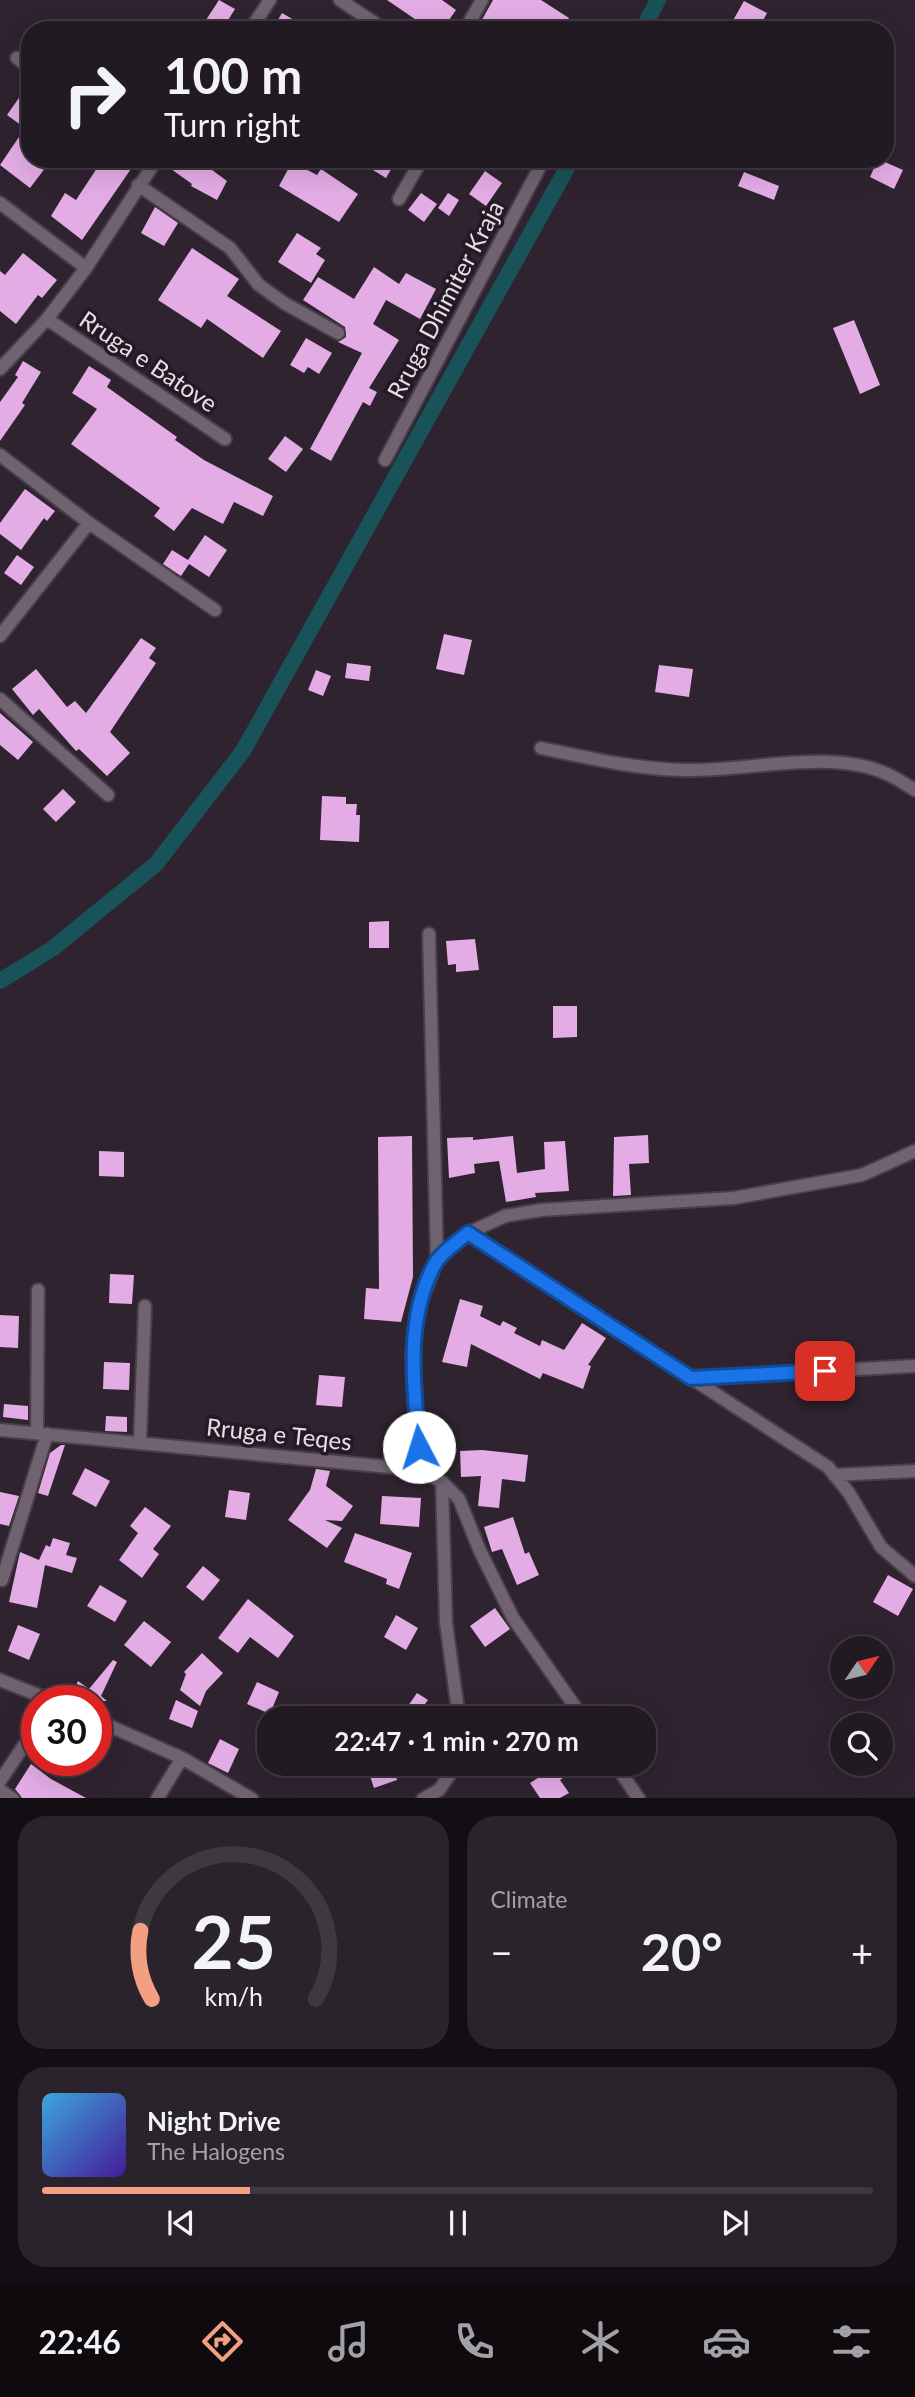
<!DOCTYPE html>
<meta charset="utf-8">
<style>
body{margin:0;font-family:Lato,sans-serif;background:#2a232b;color:#f1f3f6;height:100vh;display:flex;flex-direction:column;font-size:26px;white-space:nowrap}
*{box-sizing:border-box;margin:0}
p{font-size:23px;color:#a2a1a6}
.icon{flex:none;width:38px;height:38px;fill:none;stroke:currentColor;stroke-width:2;stroke-linecap:round;stroke-linejoin:round}
.map{position:relative;height:1798px;overflow:hidden}
.details{display:flex;flex-direction:column;gap:18px;padding:18px;background:#130e13;flex:1}
.details>*{flex:none}
.hud{position:absolute;left:21px;top:21px;width:873px;height:147px;border-radius:28px;box-shadow:0 7px 28px #0002,0 0 0 2px #3f3841;background:#221a23;color:#f1f3f6;overflow:hidden}
.needle{width:46px;rotate:55deg}
.tools{position:absolute;left:830px;top:1636px;display:grid;gap:14px}
.tools a{display:grid;place-items:center;width:63px;height:63px;border-radius:50%;background:#221a23;box-shadow:0 7px 28px #0002,0 0 0 2px #3f3841;font-size:35px}
.speed{position:absolute;left:21px;top:1685px;display:flex;gap:14px;font-size:35px;font-weight:700;text-align:center}
.speed>*{display:grid;place-content:center;width:91px;height:91px;border-radius:50%;background:#221a23;box-shadow:0 7px 28px #0002,0 0 0 2px #3f3841;line-height:1}
.speed .limit{border:10px solid #d22;background:#fff;color:#111}
.pin{position:absolute;display:grid;place-items:center;width:60px;height:60px;color:#fff;margin:-30px;border-radius:14px;box-shadow:0 4px 10px #0006}
.me{position:absolute;width:77px;margin:-38px;rotate:355deg;stroke-linejoin:round;filter:drop-shadow(0 0 5px #0008)}
.turn{display:flex;align-items:center;gap:24px;height:147px;padding:0 28px;font-size:32px}
.turn .icon{width:91px;height:91px;stroke-width:2.5}
.turn b{display:block;font-size:49px;line-height:60px}
.big{font-size:52px;font-weight:700;line-height:1.1}
.details .card{flex:1;display:flex;flex-direction:column;justify-content:center;gap:10px;min-width:0;padding:0 24px;border-radius:28px;background:#2a232b}
.details .dial{align-items:center;gap:0}
.dial svg{height:182px;overflow:visible;fill:none;stroke:#3f3841;stroke-width:7;stroke-linecap:round;text-anchor:middle}
.dial text{fill:#f1f3f6;stroke:none}
.song{display:flex;align-items:center;gap:21px}
.cover{width:84px;height:84px;border-radius:10px;background:linear-gradient(135deg,hsl(200 70% 55%),hsl(260 70% 35%))}
.played{height:7px;border-radius:4px;background:linear-gradient(90deg,#f39f83 25%,#3f3841 25%)}
.keys{display:flex;justify-content:space-around;direction:ltr}
.heat{display:flex;justify-content:space-between;align-items:center;font-size:38px;direction:ltr}
.details .tiles{flex:1;display:grid;gap:18px;grid-template-columns:1fr 1fr}
.card:last-child{grid-column:span 2}
.trip{position:absolute;left:257px;top:1706px;width:399px;height:70px;border-radius:28px;background:#221a23;box-shadow:0 7px 28px #0002,0 0 0 2px #3f3841;font-weight:700;line-height:70px;text-align:center}
.tab-bar{display:flex;height:112px;justify-content:space-around;align-items:center;background:#0e0a0e;color:#a2a1a6}
.tab-bar .icon{width:49px;height:49px}
.tab-bar .active{color:#f39f83}
.tab-bar b{font-size:32px;color:#f1f3f6}
.map>svg:first-child{display:block}
.lines{fill:none;stroke-linecap:round;stroke-linejoin:round}
.canal{stroke:#19535a;stroke-width:16}
.building{fill:#e3ace5}
.minor-casing{stroke:#483e49;stroke-width:16}
.minor{stroke:#706270;stroke-width:12}
.route-casing{stroke:#114b97;stroke-width:18}
.route{stroke:#1a73e8;stroke-width:12}
.labels{text-anchor:middle;stroke-width:7;stroke-linejoin:round;paint-order:stroke}
.street-label{font-size:24px;fill:#e6dee6;stroke:#251925}
</style>
<div class="map">
<svg width="915" height="1799" viewBox="0 0 915 1799">
<rect width="100%" height="100%" fill="#2e232f"/>
<g class="lines">
<path class="canal" d="M 642,30 L 658,0
M 0,981 L 52,949 L 156,864 L 243,751 L 572,159"/>
</g>
<path class="building" d="M 219,0 L 235,9 L 222,30 L 213,30 L 204,23 Z
M 387,0 L 442,0 L 456,10 L 442,30 L 431,30 Z
M 493,0 L 541,0 L 569,18 L 562,30 L 488,30 L 479,25 Z
M 744,1 L 767,13 L 758,30 L 742,30 L 731,24 Z
M 282,13 L 311,30 L 272,30 Z
M 30,82 L 30,159 L 52,159 L 30,188 L 0,165 L 25,128 L 7,115 Z
M 103,159 L 122,159 L 133,166 L 82,240 L 51,216 L 65,193 L 76,200 Z
M 166,159 L 197,159 L 227,181 L 217,200 L 191,186 L 192,184 L 164,164 Z
M 355,159 L 397,159 L 386,178 Z
M 878,159 L 903,170 L 894,189 L 870,177 Z
M 292,162 L 317,175 L 321,169 L 358,194 L 339,222 L 279,186 Z
M 485,171 L 502,183 L 486,206 L 469,194 Z
M 744,172 L 779,186 L 774,200 L 738,186 Z
M 421,193 L 437,204 L 424,222 L 408,210 Z
M 448,193 L 459,200 L 449,216 L 438,208 Z
M 155,207 L 178,223 L 164,246 L 141,233 Z
M 297,233 L 321,248 L 316,254 L 325,260 L 311,283 L 278,262 Z
M 192,248 L 239,279 L 227,296 L 281,331 L 263,358 L 207,319 L 201,328 L 158,300 Z
M 23,253 L 57,280 L 42,298 L 38,295 L 16,324 L 0,311 L 0,271 L 5,275 Z
M 374,267 L 399,284 L 406,273 L 436,289 L 420,319 L 386,300 L 373,324 L 399,340 L 369,388 L 377,392 L 370,406 L 363,402 L 331,461 L 310,449 L 362,353 L 338,342 L 346,337 L 345,327 L 303,300 L 318,277 L 354,299 Z
M 854,320 L 880,385 L 860,394 L 833,328 Z
M 306,338 L 332,353 L 319,374 L 308,367 L 304,373 L 290,365 Z
M 23,361 L 41,372 L 22,403 L 25,405 L 0,441 L 0,402 L 18,377 L 15,375 Z
M 89,366 L 111,380 L 107,387 L 177,437 L 175,440 L 204,460 L 273,496 L 263,516 L 234,502 L 223,524 L 192,508 L 174,531 L 154,516 L 160,508 L 71,444 L 97,409 L 72,393 Z
M 285,436 L 303,449 L 286,472 L 268,459 Z
M 25,489 L 55,511 L 47,521 L 44,518 L 21,550 L 0,534 L 0,523 Z
M 205,535 L 227,550 L 209,577 L 189,564 L 181,576 L 163,564 L 172,550 L 188,560 Z
M 17,555 L 34,567 L 21,585 L 4,573 Z
M 444,634 L 472,640 L 464,675 L 436,669 Z
M 141,638 L 156,648 L 149,658 L 156,663 L 110,732 L 130,753 L 107,776 L 79,749 L 76,751 L 39,709 L 33,715 L 12,689 L 36,669 L 67,707 L 75,701 L 86,713 Z
M 347,663 L 371,666 L 369,681 L 345,678 Z
M 659,665 L 693,669 L 689,697 L 655,692 Z
M 316,670 L 331,676 L 323,696 L 308,690 Z
M 0,713 L 33,742 L 18,760 L 0,745 Z
M 63,789 L 76,802 L 56,822 L 43,809 Z
M 322,796 L 346,797 L 346,804 L 357,804 L 356,815 L 360,815 L 359,842 L 320,840 Z
M 389,921 L 389,948 L 369,948 L 369,922 Z
M 475,939 L 479,970 L 456,972 L 456,964 L 448,965 L 446,941 Z
M 553,1006 L 577,1006 L 577,1037 L 553,1038 Z
M 648,1135 L 649,1163 L 629,1164 L 631,1195 L 613,1196 L 614,1137 Z
M 412,1136 L 413,1277 L 401,1322 L 364,1319 L 366,1288 L 379,1289 L 378,1137 Z
M 513,1136 L 517,1173 L 545,1169 L 544,1142 L 565,1141 L 569,1191 L 535,1193 L 536,1197 L 506,1202 L 499,1161 L 474,1164 L 475,1173 L 449,1178 L 447,1138 L 473,1137 L 473,1140 Z
M 99,1151 L 124,1152 L 124,1177 L 99,1176 Z
M 110,1274 L 134,1275 L 132,1304 L 109,1303 Z
M 460,1299 L 483,1306 L 480,1316 L 500,1326 L 503,1321 L 517,1328 L 514,1333 L 540,1346 L 542,1340 L 564,1350 L 582,1323 L 606,1338 L 588,1365 L 591,1366 L 583,1389 L 543,1373 L 540,1379 L 471,1344 L 467,1367 L 442,1362 Z
M 0,1315 L 19,1316 L 18,1348 L 0,1347 Z
M 104,1362 L 130,1363 L 129,1390 L 103,1389 Z
M 319,1375 L 345,1377 L 342,1407 L 316,1405 Z
M 4,1404 L 28,1406 L 28,1420 L 3,1417 Z
M 106,1416 L 127,1417 L 127,1432 L 105,1431 Z
M 61,1445 L 65,1445 L 48,1496 L 38,1493 L 50,1453 Z
M 482,1450 L 528,1455 L 525,1482 L 502,1479 L 499,1508 L 478,1506 L 481,1476 L 461,1477 L 460,1451 Z
M 85,1468 L 110,1481 L 96,1507 L 72,1494 Z
M 316,1469 L 330,1471 L 326,1486 L 353,1506 L 342,1521 L 325,1520 L 342,1528 L 327,1548 L 288,1520 L 310,1490 Z
M 229,1490 L 250,1493 L 246,1520 L 225,1517 Z
M 0,1492 L 19,1496 L 9,1526 L 0,1524 Z
M 382,1496 L 421,1498 L 419,1527 L 380,1524 Z
M 145,1507 L 171,1526 L 153,1549 L 159,1554 L 142,1578 L 119,1560 L 138,1533 L 130,1526 Z
M 513,1517 L 525,1554 L 529,1552 L 539,1575 L 517,1585 L 502,1549 L 492,1552 L 484,1527 Z
M 355,1533 L 412,1553 L 399,1589 L 386,1584 L 387,1579 L 344,1562 Z
M 53,1538 L 70,1543 L 66,1555 L 77,1558 L 72,1573 L 45,1565 L 37,1608 L 9,1602 L 20,1552 L 39,1560 L 46,1545 L 50,1547 Z
M 203,1566 L 220,1580 L 203,1601 L 186,1587 Z
M 888,1575 L 913,1589 L 898,1616 L 873,1602 Z
M 100,1585 L 127,1601 L 115,1622 L 87,1606 Z
M 248,1599 L 294,1636 L 278,1658 L 250,1637 L 238,1653 L 218,1638 Z
M 495,1608 L 510,1629 L 485,1647 L 470,1626 Z
M 396,1615 L 418,1628 L 406,1650 L 384,1637 Z
M 144,1621 L 171,1642 L 151,1667 L 124,1645 Z
M 18,1625 L 40,1634 L 29,1660 L 8,1651 Z
M 202,1653 L 223,1673 L 206,1691 L 200,1706 L 180,1690 L 186,1674 L 184,1672 Z
M 113,1660 L 117,1662 L 101,1696 L 107,1701 L 79,1701 L 71,1696 L 78,1681 L 89,1689 Z
M 257,1682 L 279,1692 L 270,1714 L 247,1704 Z
M 417,1693 L 428,1700 L 425,1704 L 435,1711 L 429,1718 L 411,1718 L 403,1713 Z
M 176,1700 L 198,1711 L 192,1728 L 169,1719 Z
M 220,1739 L 239,1749 L 228,1773 L 208,1763 Z
M 31,1764 L 51,1779 L 86,1798 L 22,1798 L 15,1789 Z
M 366,1764 L 392,1764 L 397,1780 L 374,1788 Z
M 560,1764 L 583,1764 L 560,1780 L 569,1793 L 560,1798 L 540,1798 L 530,1783 Z
M 841,1764 L 873,1764 L 864,1778 Z"/>
<g class="lines">
<g class="minor-casing">
<path id="minor" d="M 340,0 L 385,30
M 250,30 L 270,0
M 465,30 L 482,0
M 17,58 L 30,68
M 138,185 L 230,248 L 259,285 L 284,303 L 338,333
M 399,199 L 422,159
M 0,203 L 86,268
M 47,319 L 225,439
M 0,369 L 47,319 L 86,268 L 157,159
M 0,455 L 89,523 L 215,610
M 385,460 L 544,159
M 0,636 L 89,523
M 0,699 L 108,795
M 541,748 C 589,758 635,769 684,770 C 746,772 830,748 887,774 C 897,778 906,785 915,790
M 429,934 L 437,1260
M 468,1233 L 828,1467 L 849,1493 L 881,1547 L 915,1576
M 691,1378 L 915,1366
M 0,1430 L 421,1470 L 442,1482 L 459,1499 L 480,1551 L 513,1618 L 583,1718
M 37,1432 L 38,1290
M 140,1442 L 145,1306
M 421,1470 L 412,1354 L 420,1304 L 437,1260 L 468,1233 L 505,1216 L 541,1210 L 734,1198 L 862,1175 L 915,1151
M 834,1475 L 915,1471
M 442,1482 L 446,1623 L 459,1718
M 2,1580 L 47,1434
M 0,1680 L 53,1701
M 96,1720 L 182,1758 L 252,1799
M 615,1764 L 639,1799
M 0,1781 L 37,1726
M 0,1790 L 13,1799
M 157,1799 L 182,1758
M 423,1799 L 439,1790 L 457,1764"/>
</g>
<use href="#minor" class="minor"/>
</g>
<g class="lines">
<g class="route-casing">
<path id="route" d="M 419,1447 C 414,1385 404,1319 436,1262 C 443,1251 459,1241 468,1233 L 691,1378 L 825,1371"/>
</g>
<use href="#route" class="route"/>
</g>
<g class="labels">
<g class="street-label">
<text transform="translate(446 300) rotate(-62)" y="8">Rruga Dhimiter Kraja</text>
<text transform="translate(148 362) rotate(34)" y="8">Rruga e Batove</text>
<text transform="translate(279 1435) rotate(6)" y="8">Rruga e Teqes</text>
</g>
</g>
</svg>
<div class="tools">
<a><svg class="needle" viewBox="-14 -14 28 28"><path d="M0-13l5 13h-10z" fill="#e53935"/><path d="M0 13l5-13h-10z" fill="#a2a1a6"/></svg></a>
<a><svg class="icon" aria-label="search" viewBox="0 0 24 24"><circle cx="10" cy="10" r="6"/><path d="M15 15l6 6"/></svg></a>
</div>
<div class="speed"><div class="limit">30</div></div>
<div class="pin" style="left:825px;top:1371px;background:#d93025"><svg class="icon" aria-label="arrive" viewBox="0 0 24 24"><path d="M6 21V4h12l-3 4 3 4H6"/></svg></div>
<svg class="me" style="left:419px;top:1447px" viewBox="-20 -20 40 40"><circle r="19" fill="#fff"/><path d="M0-13L10 11 0 6-10 11z" fill="#1a73e8"/></svg>
<div class="trip">22:47 · 1 min · 270 m</div>
<div class="hud">
<div class="turn"><svg class="icon" aria-label="right" viewBox="0 0 24 24"><path d="M7 20v-9h11M14 6l5 5-5 5"/></svg><div><b>100 m</b>Turn right</div></div>
</div>
</div>
<section class="details">
<div class="tiles">
<div class="card dial"><svg viewBox="0 0 100 80">
<path d="M14 69A42 42 0 1 1 86 69"/>
<path d="M14 69A42 42 0 0 1 9 39" stroke="#f39f83"/>
<text x="50" y="56" font-size="32" font-weight="700">25</text>
<text x="50" y="72" font-size="11">km/h</text>
</svg></div>
<div class="card"><p>Climate</p>
<div class="heat"><a>−</a><b class="big">20°</b><a>+</a></div>
</div>
<div class="card">
<div class="song"><i class="cover"></i><div><b>Night Drive</b><p>The Halogens</p></div></div>
<div class="played"></div>
<div class="keys"><svg class="icon" aria-label="previous" viewBox="0 0 24 24"><path d="M18 5L8 12l10 7zM5 5v14"/></svg><svg class="icon" aria-label="pause" viewBox="0 0 24 24"><path d="M8 5v14M16 5v14"/></svg><svg class="icon" aria-label="next" viewBox="0 0 24 24"><path d="M6 5l10 7-10 7zM19 5v14"/></svg></div>
</div>
</div>
</section>
<nav class="tab-bar">
<b>22:46</b>
<svg class="icon active" aria-label="directions" viewBox="0 0 24 24"><path d="M12 3l9 9-9 9-9-9zM9 14v-3h6M13 9l2 2-2 2"/></svg>
<svg class="icon" aria-label="music" viewBox="0 0 24 24"><path d="M9 18V5l10-2v13"/><circle cx="6" cy="18" r="3"/><circle cx="16" cy="16" r="3"/></svg>
<svg class="icon" aria-label="phone" viewBox="0 0 24 24"><path d="M5 4h4l2 5-3 2q2 4 5 5l2-3 5 2v4C11 20 4 13 5 4z"/></svg>
<svg class="icon" aria-label="climate" viewBox="0 0 24 24"><path d="M12 3v18M4 7l16 10M4 17L20 7"/></svg>
<svg class="icon" aria-label="car" viewBox="0 0 24 24"><path d="M5 17H2v-5l4-1 3-4h7l3 4 3 1v5h-3M9 17h6M6 11h13"/><circle cx="7" cy="17" r="2"/><circle cx="17" cy="17" r="2"/></svg>
<svg class="icon" aria-label="filters" viewBox="0 0 24 24"><path d="M4 7h16M4 17h16"/><circle cx="9" cy="7" r="2"/><circle cx="15" cy="17" r="2"/></svg>
</nav>
